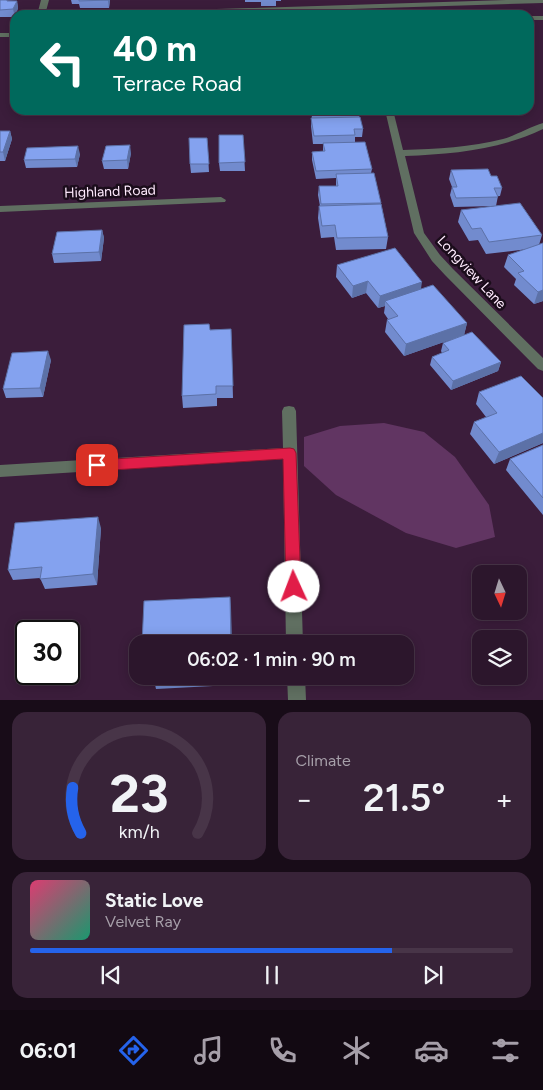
<!DOCTYPE html>
<meta charset="utf-8">
<style>
body{margin:0;font-family:Figtree,sans-serif;background:#382338;color:#f1f3f6;height:100vh;display:flex;flex-direction:column;font-size:19px;white-space:nowrap}
*{box-sizing:border-box;margin:0}
p{font-size:16px;color:#a69fa9}
.icon{flex:none;width:28px;height:28px;fill:none;stroke:currentColor;stroke-width:2;stroke-linecap:round;stroke-linejoin:round}
.map{position:relative;height:700px;overflow:hidden}
.drawer{display:flex;flex-direction:column;gap:12px;padding:12px;background:#180c18;flex:1}
.drawer>*{flex:none}
.banner{position:absolute;left:10px;top:10px;width:524px;height:105px;border-radius:15px;box-shadow:0 2px 12px #0003,0 0 0 1px #483548;background:#00695c;color:#fff;overflow:hidden}
.needle{width:32px;rotate:176deg}
.buttons{position:absolute;left:472px;top:565px;display:grid;gap:10px}
.buttons a{display:grid;place-items:center;width:55px;height:55px;border-radius:10px;background:#2c162c;box-shadow:0 2px 12px #0003,0 0 0 1px #483548;font-size:25px}
.speed{position:absolute;left:15px;top:620px;display:flex;gap:10px;font-size:25px;font-weight:700;text-align:center}
.speed>*{display:grid;place-content:center;width:65px;height:65px;border-radius:50%;background:#2c162c;box-shadow:0 2px 12px #0003,0 0 0 1px #483548;line-height:1}
.speed .limit{border:2px solid #111;border-radius:8px;background:#fff;color:#111}
.pin{position:absolute;display:grid;place-items:center;width:42px;height:42px;color:#fff;margin:-21px;border-radius:10px;box-shadow:0 2px 8px #0006}
.me{position:absolute;width:55px;margin:-28px;rotate:358deg;stroke-linejoin:round;filter:drop-shadow(0 0 4px #0008)}
.turn{display:flex;align-items:center;gap:18px;height:105px;padding:0 20px;font-size:22px}
.turn .icon{width:65px;height:65px;stroke-width:2.5}
.turn b{display:block;font-size:35px;line-height:42px}
.big{font-size:38px;font-weight:600;line-height:1.1}
.drawer .widget{flex:1;display:flex;flex-direction:column;justify-content:center;gap:8px;min-width:0;padding:0 18px;border-radius:15px;background:#382338}
.drawer .dial{align-items:center;gap:0}
.dial svg{height:130px;overflow:visible;fill:none;stroke:#483548;stroke-width:7;stroke-linecap:round;text-anchor:middle}
.dial text{fill:#f1f3f6;stroke:none}
.song{display:flex;align-items:center;gap:15px}
.cover{width:60px;height:60px;border-radius:8px;background:linear-gradient(135deg,hsl(340 70% 55%),hsl(160 70% 35%))}
.played{height:5px;border-radius:2px;background:linear-gradient(90deg,#2563eb 75%,#483548 75%)}
.keys{display:flex;justify-content:space-around;direction:ltr}
.heat{display:flex;justify-content:space-between;align-items:center;font-size:28px;direction:ltr}
.drawer .tiles{flex:1;display:grid;gap:12px;grid-template-columns:1fr 1fr}
.widget:last-child{grid-column:span 2}
.trip{position:absolute;left:129px;top:635px;width:285px;height:50px;border-radius:15px;background:#2c162c;box-shadow:0 2px 12px #0003,0 0 0 1px #483548;font-weight:600;line-height:50px;text-align:center}
.dock{display:flex;height:80px;justify-content:space-around;align-items:center;background:#120912;color:#a69fa9}
.dock .icon{width:35px;height:35px}
.dock .active{color:#2563eb}
.dock b{font-size:22px;color:#f1f3f6}
.map>svg:first-child{display:block}
.green{fill:#613562}
.lines{fill:none;stroke-linecap:round;stroke-linejoin:round}
.minor{fill:#606f61;fill-rule:evenodd}
.wall{fill:#728bce}
.shaded-wall{fill:#5c71a7}
.building{fill:#84a2ef;stroke:#5c71a7}
.route{fill:#e11d48;stroke:#92132f}
.labels{text-anchor:middle;stroke-width:5;stroke-linejoin:round;paint-order:stroke}
.street-label{font-size:14px;fill:#ffebfe;stroke:#1b0d1b}
</style>
<div class="map">
<svg width="543" height="700" viewBox="0 0 543 700">
<rect width="100%" height="100%" fill="#3b1d3b"/>
<path class="green" d="M 384,423 L 424,432 L 455,457 L 489,505 L 495,537 L 456,548 L 406,533 L 336,495 L 304,466 L 304,437 L 340,426 Z"/>
<g class="lines">
<path class="minor" d="M 41,0 L 49,0 L 45,15 L 37,15 Z
M 506,0 L 543,0 L 543,3 L 161,15 L 86,15 L 90,13 Z
M 529,16 L 543,16 L 543,20 L 529,20 Z
M 0,33 L 15,33 L 15,37 L 0,37 Z
M 385,110 L 393,110 L 403,150 C 437,149 471,147 503,139 C 517,135 529,127 543,123 L 543,129 C 499,150 453,154 405,156 L 424,233 L 440,255 L 453,269 L 543,358 L 543,371 L 538,369 L 445,275 L 432,261 L 414,233 Z
M 221,197 L 226,200 L 225,202 L 0,212 L 0,206 Z
M 289,406 L 294,407 L 296,411 L 303,644 L 286,644 L 283,459 L 0,477 L 0,465 L 283,448 L 282,411 L 284,407 Z
M 287,676 L 305,676 L 306,700 L 288,700 Z"/>
</g>
<path class="wall" d="M 0,0 L 17,1 L 18,8 L 15,17 L 0,17 Z
M 71,0 L 110,0 L 109,8 L 80,8 L 79,4 L 72,4 Z
M 245,0 L 281,0 L 281,1 L 276,1 L 276,6 L 261,6 L 261,2 L 245,2 Z
M 311,110 L 359,110 L 359,117 L 363,129 L 362,137 L 355,137 L 355,142 L 372,169 L 371,173 L 381,203 L 388,237 L 386,249 L 336,250 L 334,237 L 321,238 L 318,218 L 319,206 L 320,206 L 318,195 L 319,186 L 336,186 L 336,178 L 316,179 L 312,160 L 312,152 L 323,151 L 323,144 L 313,144 L 311,126 L 312,118 Z
M 0,131 L 10,131 L 12,139 L 5,161 L 0,161 Z
M 243,135 L 245,171 L 220,171 L 219,163 Z
M 207,138 L 209,172 L 191,173 L 190,164 Z
M 131,153 L 128,169 L 104,169 L 102,161 Z
M 80,154 L 77,167 L 26,168 L 24,160 Z
M 451,170 L 491,176 L 502,188 L 500,196 L 498,196 L 496,206 L 454,207 L 450,195 L 452,187 L 449,179 Z
M 461,210 L 542,235 L 539,245 L 543,243 L 543,301 L 534,304 L 514,285 L 516,279 L 504,267 L 508,255 L 528,249 L 486,254 L 478,240 L 469,241 L 458,222 Z
M 102,230 L 104,238 L 101,261 L 54,263 L 52,254 Z
M 337,265 L 421,289 L 467,323 L 464,335 L 501,362 L 498,371 L 451,390 L 430,365 L 432,357 L 442,353 L 441,351 L 443,343 L 455,338 L 404,356 L 385,332 L 387,320 L 388,319 L 384,313 L 385,306 L 378,308 L 366,293 L 352,298 L 336,277 Z
M 209,324 L 210,330 L 231,329 L 233,398 L 217,398 L 217,406 L 183,408 L 182,396 Z
M 51,360 L 43,397 L 6,398 L 3,389 Z
M 479,392 L 543,398 L 543,443 L 494,464 L 470,434 L 474,422 L 486,417 L 476,404 Z
M 543,445 L 543,515 L 506,470 L 510,459 Z
M 101,528 L 97,585 L 45,589 L 40,578 L 13,580 L 8,570 Z
M 232,676 L 232,685 L 156,689 L 154,680 Z"/>
<path class="shaded-wall" d="M 108,0 L 110,0 L 109,8 L 108,1 Z
M 17,1 L 18,8 L 15,17 L 13,9 Z
M 10,131 L 12,139 L 5,161 L 3,152 Z
M 130,145 L 131,153 L 128,169 L 127,160 Z
M 78,146 L 80,154 L 77,167 L 75,159 Z
M 102,230 L 104,238 L 101,261 L 99,252 Z
M 368,281 L 366,293 L 352,298 L 353,286 Z
M 422,282 L 420,295 L 385,301 L 385,306 L 378,308 L 380,296 Z
M 543,290 L 543,301 L 534,304 L 538,292 Z
M 467,323 L 464,335 L 404,356 L 406,344 Z
M 48,351 L 51,360 L 43,397 L 40,388 Z
M 501,362 L 498,371 L 451,390 L 453,381 Z
M 543,433 L 543,443 L 494,464 L 499,452 Z
M 98,517 L 101,528 L 97,585 L 93,574 Z
M 230,597 L 231,607 L 232,644 L 231,644 Z"/>
<path class="building" d="M 0,0 L 7,0 L 7,1 L 17,1 L 13,9 L 0,10 Z
M 79,0 L 108,0 L 79,1 Z
M 312,110 L 359,110 L 312,111 Z
M 360,117 L 363,129 L 354,129 L 355,135 L 314,136 L 311,118 Z
M 0,131 L 10,131 L 3,152 L 0,152 Z
M 219,135 L 243,135 L 245,162 L 219,163 Z
M 189,138 L 207,138 L 209,164 L 190,164 Z
M 365,142 L 372,169 L 316,171 L 312,152 L 325,151 L 323,143 Z
M 130,145 L 127,160 L 102,161 L 106,146 Z
M 78,146 L 75,159 L 24,160 L 27,148 Z
M 488,169 L 491,176 L 497,176 L 502,188 L 494,188 L 498,197 L 456,198 L 452,187 L 457,187 L 451,170 Z
M 374,173 L 381,203 L 321,204 L 319,186 L 338,186 L 336,174 Z
M 520,203 L 542,235 L 489,242 L 481,228 L 472,229 L 461,210 Z
M 381,204 L 388,237 L 337,238 L 335,225 L 322,226 L 319,206 Z
M 102,230 L 99,252 L 52,254 L 57,232 Z
M 543,243 L 543,290 L 538,292 L 518,273 L 524,271 L 508,255 Z
M 395,248 L 422,282 L 380,296 L 368,281 L 353,286 L 337,265 Z
M 433,285 L 467,323 L 406,344 L 387,320 L 398,316 L 385,301 Z
M 209,324 L 210,330 L 231,329 L 233,386 L 216,386 L 216,394 L 182,396 L 184,325 Z
M 472,332 L 501,362 L 453,381 L 432,357 L 449,350 L 443,343 Z
M 48,351 L 40,388 L 3,389 L 12,353 Z
M 521,376 L 543,398 L 543,433 L 499,452 L 474,422 L 497,413 L 479,392 Z
M 543,445 L 543,498 L 510,459 Z
M 98,517 L 93,574 L 40,579 L 42,567 L 8,570 L 15,523 Z
M 230,597 L 231,644 L 142,644 L 144,601 Z
M 154,676 L 230,676 L 154,680 Z"/>
<path class="route" d="M 290,448 L 294,449 L 296,453 L 301,587 L 299,592 L 294,594 L 289,592 L 286,587 L 283,459 L 97,471 L 92,469 L 90,465 L 92,461 L 97,460 Z"/>
<g class="labels">
<g class="street-label">
<text transform="translate(110 191) rotate(-2)" y="5">Highland Road</text>
<text transform="translate(472 272) rotate(47)" y="5">Longview Lane</text>
</g>
</g>
</svg>
<div class="buttons">
<a><svg class="needle" viewBox="-14 -14 28 28"><path d="M0-13l5 13h-10z" fill="#e53935"/><path d="M0 13l5-13h-10z" fill="#a69fa9"/></svg></a>
<a><svg class="icon" aria-label="layers" viewBox="0 0 24 24"><path d="M12 4l9 5-9 5-9-5zM3 14l9 5 9-5"/></svg></a>
</div>
<div class="speed"><div class="limit">30</div></div>
<div class="pin" style="left:97px;top:465px;background:#d93025"><svg class="icon" aria-label="arrive" viewBox="0 0 24 24"><path d="M6 21V4h12l-3 4 3 4H6"/></svg></div>
<svg class="me" style="left:294px;top:587px" viewBox="-20 -20 40 40"><circle r="19" fill="#fff"/><path d="M0-13L10 11 0 6-10 11z" fill="#e11d48"/></svg>
<div class="trip">06:02 · 1 min · 90 m</div>
<div class="banner">
<div class="turn"><svg class="icon" aria-label="left" viewBox="0 0 24 24"><path d="M17 20v-9H6M10 6l-5 5 5 5"/></svg><div><b>40 m</b>Terrace Road</div></div>
</div>
</div>
<section class="drawer">
<div class="tiles">
<div class="widget dial"><svg viewBox="0 0 100 80">
<path d="M14 69A42 42 0 1 1 86 69"/>
<path d="M14 69A42 42 0 0 1 9 41" stroke="#2563eb"/>
<text x="50" y="56" font-size="32" font-weight="700">23</text>
<text x="50" y="72" font-size="11">km/h</text>
</svg></div>
<div class="widget"><p>Climate</p>
<div class="heat"><a>−</a><b class="big">21.5°</b><a>+</a></div>
</div>
<div class="widget">
<div class="song"><i class="cover"></i><div><b>Static Love</b><p>Velvet Ray</p></div></div>
<div class="played"></div>
<div class="keys"><svg class="icon" aria-label="previous" viewBox="0 0 24 24"><path d="M18 5L8 12l10 7zM5 5v14"/></svg><svg class="icon" aria-label="pause" viewBox="0 0 24 24"><path d="M8 5v14M16 5v14"/></svg><svg class="icon" aria-label="next" viewBox="0 0 24 24"><path d="M6 5l10 7-10 7zM19 5v14"/></svg></div>
</div>
</div>
</section>
<nav class="dock">
<b>06:01</b>
<svg class="icon active" aria-label="directions" viewBox="0 0 24 24"><path d="M12 3l9 9-9 9-9-9zM9 14v-3h6M13 9l2 2-2 2"/></svg>
<svg class="icon" aria-label="music" viewBox="0 0 24 24"><path d="M9 18V5l10-2v13"/><circle cx="6" cy="18" r="3"/><circle cx="16" cy="16" r="3"/></svg>
<svg class="icon" aria-label="phone" viewBox="0 0 24 24"><path d="M5 4h4l2 5-3 2q2 4 5 5l2-3 5 2v4C11 20 4 13 5 4z"/></svg>
<svg class="icon" aria-label="climate" viewBox="0 0 24 24"><path d="M12 3v18M4 7l16 10M4 17L20 7"/></svg>
<svg class="icon" aria-label="car" viewBox="0 0 24 24"><path d="M5 17H2v-5l4-1 3-4h7l3 4 3 1v5h-3M9 17h6M6 11h13"/><circle cx="7" cy="17" r="2"/><circle cx="17" cy="17" r="2"/></svg>
<svg class="icon" aria-label="filters" viewBox="0 0 24 24"><path d="M4 7h16M4 17h16"/><circle cx="9" cy="7" r="2"/><circle cx="15" cy="17" r="2"/></svg>
</nav>
